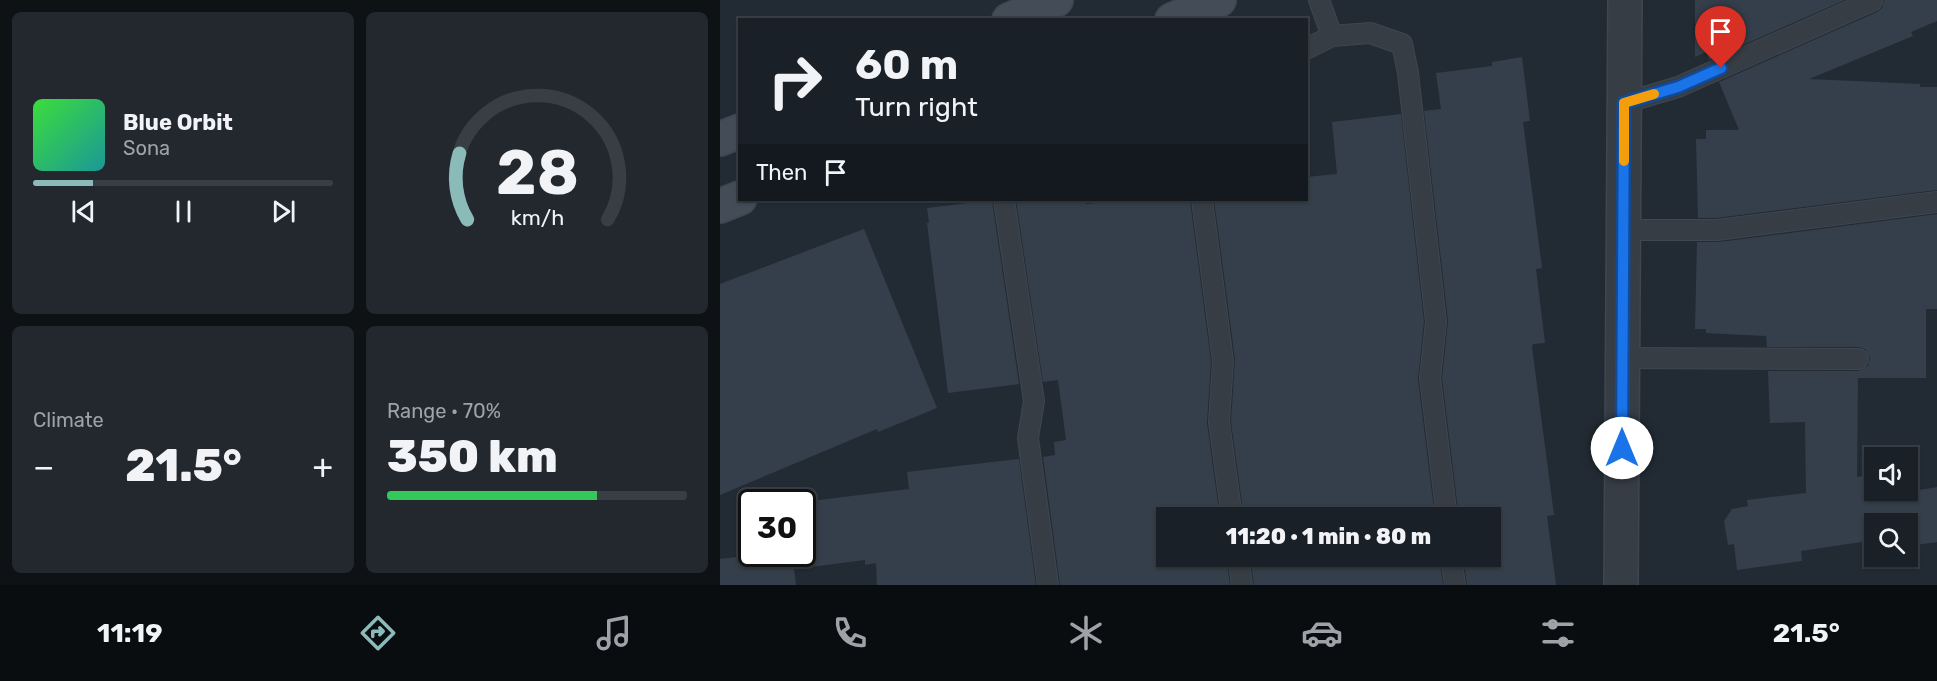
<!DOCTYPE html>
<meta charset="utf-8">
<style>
body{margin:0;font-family:Rubik,sans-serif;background:#23282f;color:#f1f3f6;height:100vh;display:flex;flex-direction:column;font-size:22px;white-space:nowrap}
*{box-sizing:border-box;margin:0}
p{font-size:20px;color:#9fa3a7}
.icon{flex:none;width:33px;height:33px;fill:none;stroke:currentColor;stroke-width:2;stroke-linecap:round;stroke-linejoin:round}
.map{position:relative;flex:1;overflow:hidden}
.side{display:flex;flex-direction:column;gap:12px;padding:12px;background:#0e1215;width:720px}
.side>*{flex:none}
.top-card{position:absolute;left:18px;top:18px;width:570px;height:183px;border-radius:0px;box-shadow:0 2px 4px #0004,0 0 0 2px #383e44;background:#1a2027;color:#f1f3f6;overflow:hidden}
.tools{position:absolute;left:1144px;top:447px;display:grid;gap:12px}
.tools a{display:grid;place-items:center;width:54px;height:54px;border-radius:0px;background:#1a2027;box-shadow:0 2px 4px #0004,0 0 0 2px #383e44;font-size:30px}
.speed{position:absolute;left:18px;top:489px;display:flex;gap:12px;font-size:30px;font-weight:700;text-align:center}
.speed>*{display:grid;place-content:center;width:78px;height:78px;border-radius:50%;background:#1a2027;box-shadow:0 2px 4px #0004,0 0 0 2px #383e44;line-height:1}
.speed .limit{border:3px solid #111;border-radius:9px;background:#fff;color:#111}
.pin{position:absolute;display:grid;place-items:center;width:51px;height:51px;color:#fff;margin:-62px -26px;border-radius:50% 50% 50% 0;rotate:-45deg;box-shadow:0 0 6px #0007}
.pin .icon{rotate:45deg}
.me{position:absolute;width:66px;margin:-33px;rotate:0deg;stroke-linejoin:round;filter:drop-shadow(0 0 4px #0008)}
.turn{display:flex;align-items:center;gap:21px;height:126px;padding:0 18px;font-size:27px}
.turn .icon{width:78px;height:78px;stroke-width:2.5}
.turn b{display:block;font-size:42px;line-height:51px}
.then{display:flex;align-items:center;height:57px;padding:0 18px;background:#0003;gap:12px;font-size:22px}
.big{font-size:45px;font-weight:800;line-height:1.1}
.side .widget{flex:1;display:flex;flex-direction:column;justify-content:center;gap:9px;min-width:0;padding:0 21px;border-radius:9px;background:#23282f}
.side .dial{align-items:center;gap:0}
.dial svg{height:156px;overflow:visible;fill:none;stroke:#383e44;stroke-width:7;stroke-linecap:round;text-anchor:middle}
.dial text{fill:#f1f3f6;stroke:none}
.song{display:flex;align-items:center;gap:18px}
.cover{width:72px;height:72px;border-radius:9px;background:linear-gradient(135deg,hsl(120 70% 55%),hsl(180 70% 35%))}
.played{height:6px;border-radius:3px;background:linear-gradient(90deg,#8bbbb9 20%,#383e44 20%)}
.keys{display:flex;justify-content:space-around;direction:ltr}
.heat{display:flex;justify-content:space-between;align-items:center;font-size:33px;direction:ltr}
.charge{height:9px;border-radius:4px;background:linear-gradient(90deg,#34c759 70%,#383e44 0)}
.side .tiles{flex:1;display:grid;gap:12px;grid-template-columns:repeat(2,1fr)}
.trip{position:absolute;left:436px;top:507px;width:345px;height:60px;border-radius:0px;background:#1a2027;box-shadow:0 2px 4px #0004,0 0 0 2px #383e44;font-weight:800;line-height:60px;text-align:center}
.tab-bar{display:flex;height:96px;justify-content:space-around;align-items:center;background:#0a0d10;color:#9fa3a7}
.tab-bar .icon{width:42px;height:42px}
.tab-bar .current{color:#8bbbb9}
.tab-bar b{font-size:27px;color:#f1f3f6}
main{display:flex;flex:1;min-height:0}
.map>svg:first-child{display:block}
.building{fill:#353f4b}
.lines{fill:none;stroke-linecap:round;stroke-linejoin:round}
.lane-casing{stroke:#3f464f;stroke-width:22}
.street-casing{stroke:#3f464f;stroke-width:36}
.secondary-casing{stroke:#3f464f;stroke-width:36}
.lane{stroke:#363d45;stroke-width:20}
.street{stroke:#363d45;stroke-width:33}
.secondary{stroke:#444c58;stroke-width:33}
.route-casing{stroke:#114b97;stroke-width:15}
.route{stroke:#1a73e8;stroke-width:10}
.slow{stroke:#f59e0b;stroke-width:10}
</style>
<main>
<section class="side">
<div class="tiles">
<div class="widget">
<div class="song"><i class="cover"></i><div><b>Blue Orbit</b><p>Sona</p></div></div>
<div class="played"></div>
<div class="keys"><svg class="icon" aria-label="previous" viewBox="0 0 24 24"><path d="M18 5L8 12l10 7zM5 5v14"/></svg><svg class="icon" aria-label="pause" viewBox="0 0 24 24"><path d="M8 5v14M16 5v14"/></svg><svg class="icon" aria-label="next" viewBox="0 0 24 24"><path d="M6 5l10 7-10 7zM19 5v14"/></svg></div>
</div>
<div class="widget dial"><svg viewBox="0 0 100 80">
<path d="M14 69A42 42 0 1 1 86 69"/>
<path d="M14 69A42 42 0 0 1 10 35" stroke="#8bbbb9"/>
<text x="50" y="56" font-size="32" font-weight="700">28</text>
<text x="50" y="72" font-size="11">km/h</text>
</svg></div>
<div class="widget"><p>Climate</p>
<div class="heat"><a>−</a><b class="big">21.5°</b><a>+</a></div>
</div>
<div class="widget"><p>Range · 70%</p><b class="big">350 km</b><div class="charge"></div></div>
</div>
</section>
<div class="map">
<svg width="1217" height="585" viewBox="0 0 1217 585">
<rect width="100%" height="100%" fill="#222b34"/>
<path class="building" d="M 975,0 L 1125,0 L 989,60 L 986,52 L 975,57 Z
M 1164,0 L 1217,0 L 1217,21 L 1191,32 L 1193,36 L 1089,79 L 1200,84 L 1200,87 L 1217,87 L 1217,190 L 996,218 L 978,218 L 976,139 L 986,139 L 986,130 L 1019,130 L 999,82 L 1157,12 L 1162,8 Z
M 802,57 L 810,121 L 803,122 L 822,268 L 816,269 L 825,343 L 813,344 L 812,347 L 834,515 L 827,516 L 836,585 L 747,585 L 743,556 L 771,556 L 771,518 L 739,518 L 722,378 L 728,321 L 704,111 L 721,109 L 716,73 L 772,66 L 772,62 Z
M 681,114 L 704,322 L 698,379 L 715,518 L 524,518 L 511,422 L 515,359 L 494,200 L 586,200 L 586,177 L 617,174 L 612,122 Z
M 272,200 L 299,384 L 228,393 L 207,223 L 209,223 L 207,208 Z
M 296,200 L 366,200 L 366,204 L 402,200 L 470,200 L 491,361 L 487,423 L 500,518 L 447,518 L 447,556 L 506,556 L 510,585 L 340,585 L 323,457 L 335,455 L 334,442 L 346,440 L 338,380 L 323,382 Z
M 1217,214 L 1217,309 L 1206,309 L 1206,378 L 1138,378 L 1137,477 L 1155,474 L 1155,490 L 1188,490 L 1188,469 L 1191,469 L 1194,491 L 1217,487 L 1217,542 L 1188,546 L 1188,524 L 1155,524 L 1155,550 L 1149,551 L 1148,541 L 1081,551 L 1082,561 L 1017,570 L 1014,544 L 1008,545 L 1004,521 L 1012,509 L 1028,506 L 1027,500 L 1086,493 L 1085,422 L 1050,423 L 1048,371 L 1138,371 L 1148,366 L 1150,358 L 1145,349 L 1139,347 L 1047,347 L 1046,336 L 986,333 L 986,329 L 975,329 L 977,242 L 999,242 Z
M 144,229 L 217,408 L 158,432 L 157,429 L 0,495 L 0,284 Z
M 299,459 L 316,585 L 157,585 L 156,563 L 145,565 L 145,560 L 82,568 L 82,502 L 189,489 L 187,472 Z
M 45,554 L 72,554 L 76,585 L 0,585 L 0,559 Z
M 530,556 L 719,556 L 723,585 L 534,585 Z"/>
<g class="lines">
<g class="lane-casing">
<path id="lane" d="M 599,0 L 612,36
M 586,49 L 612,36 L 650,33 L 682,44 L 688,73 L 716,322 L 710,378 L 727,518
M 904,103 L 958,87 L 1152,1
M 284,200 L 314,401 L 308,438 L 328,585
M 482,200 L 503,361 L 499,422 L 512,518
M 903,230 L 997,230 L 1217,202
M 902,358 L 1138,359
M 518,556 L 522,585
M 731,556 L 735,585"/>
</g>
<g class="street-casing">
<path id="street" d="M 901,585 L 905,0"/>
</g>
<g class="secondary-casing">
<path id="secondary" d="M 289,20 L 336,0
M 452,20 L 499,0
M 0,139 L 20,131
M 0,206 L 20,198"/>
</g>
<use href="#lane" class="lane"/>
<use href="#street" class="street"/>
<use href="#secondary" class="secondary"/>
</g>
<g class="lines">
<g class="route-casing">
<path id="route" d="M 902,448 L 904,103 L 958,87 L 1001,68"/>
</g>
<use href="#route" class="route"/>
<path class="slow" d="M 904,161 L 904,103 L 934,94"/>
</g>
</svg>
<div class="tools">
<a><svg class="icon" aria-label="sound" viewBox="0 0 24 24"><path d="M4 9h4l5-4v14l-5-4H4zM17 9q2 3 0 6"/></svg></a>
<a><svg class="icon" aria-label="search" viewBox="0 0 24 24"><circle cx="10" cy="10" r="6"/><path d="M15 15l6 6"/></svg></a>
</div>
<div class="speed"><div class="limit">30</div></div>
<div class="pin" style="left:1001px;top:68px;background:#d93025"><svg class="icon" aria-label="arrive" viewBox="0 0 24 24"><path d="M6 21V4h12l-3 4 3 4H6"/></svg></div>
<svg class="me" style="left:902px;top:448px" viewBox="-20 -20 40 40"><circle r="19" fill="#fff"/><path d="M0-13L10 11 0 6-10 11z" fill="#1a73e8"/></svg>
<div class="trip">11:20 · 1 min · 80 m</div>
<div class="top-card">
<div class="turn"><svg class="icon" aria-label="right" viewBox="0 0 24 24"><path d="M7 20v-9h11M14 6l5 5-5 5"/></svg><div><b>60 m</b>Turn right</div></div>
<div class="then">Then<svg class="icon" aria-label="arrive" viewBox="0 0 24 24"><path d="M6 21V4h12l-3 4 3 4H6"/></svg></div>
</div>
</div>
</main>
<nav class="tab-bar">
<b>11:19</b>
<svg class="icon current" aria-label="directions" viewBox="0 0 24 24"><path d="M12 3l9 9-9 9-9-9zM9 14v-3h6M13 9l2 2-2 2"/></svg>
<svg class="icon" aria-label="music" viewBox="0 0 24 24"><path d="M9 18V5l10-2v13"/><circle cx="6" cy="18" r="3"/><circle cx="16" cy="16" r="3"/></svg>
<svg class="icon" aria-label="phone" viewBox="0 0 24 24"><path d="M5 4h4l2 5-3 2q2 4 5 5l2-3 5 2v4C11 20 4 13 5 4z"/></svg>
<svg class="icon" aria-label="climate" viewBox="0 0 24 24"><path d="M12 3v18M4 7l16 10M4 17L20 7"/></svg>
<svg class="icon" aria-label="car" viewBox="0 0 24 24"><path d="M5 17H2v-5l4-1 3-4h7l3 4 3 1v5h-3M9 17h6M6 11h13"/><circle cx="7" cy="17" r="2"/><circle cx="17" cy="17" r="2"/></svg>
<svg class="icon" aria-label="filters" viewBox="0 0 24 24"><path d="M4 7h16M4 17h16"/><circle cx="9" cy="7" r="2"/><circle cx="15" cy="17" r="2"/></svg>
<b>21.5°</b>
</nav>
